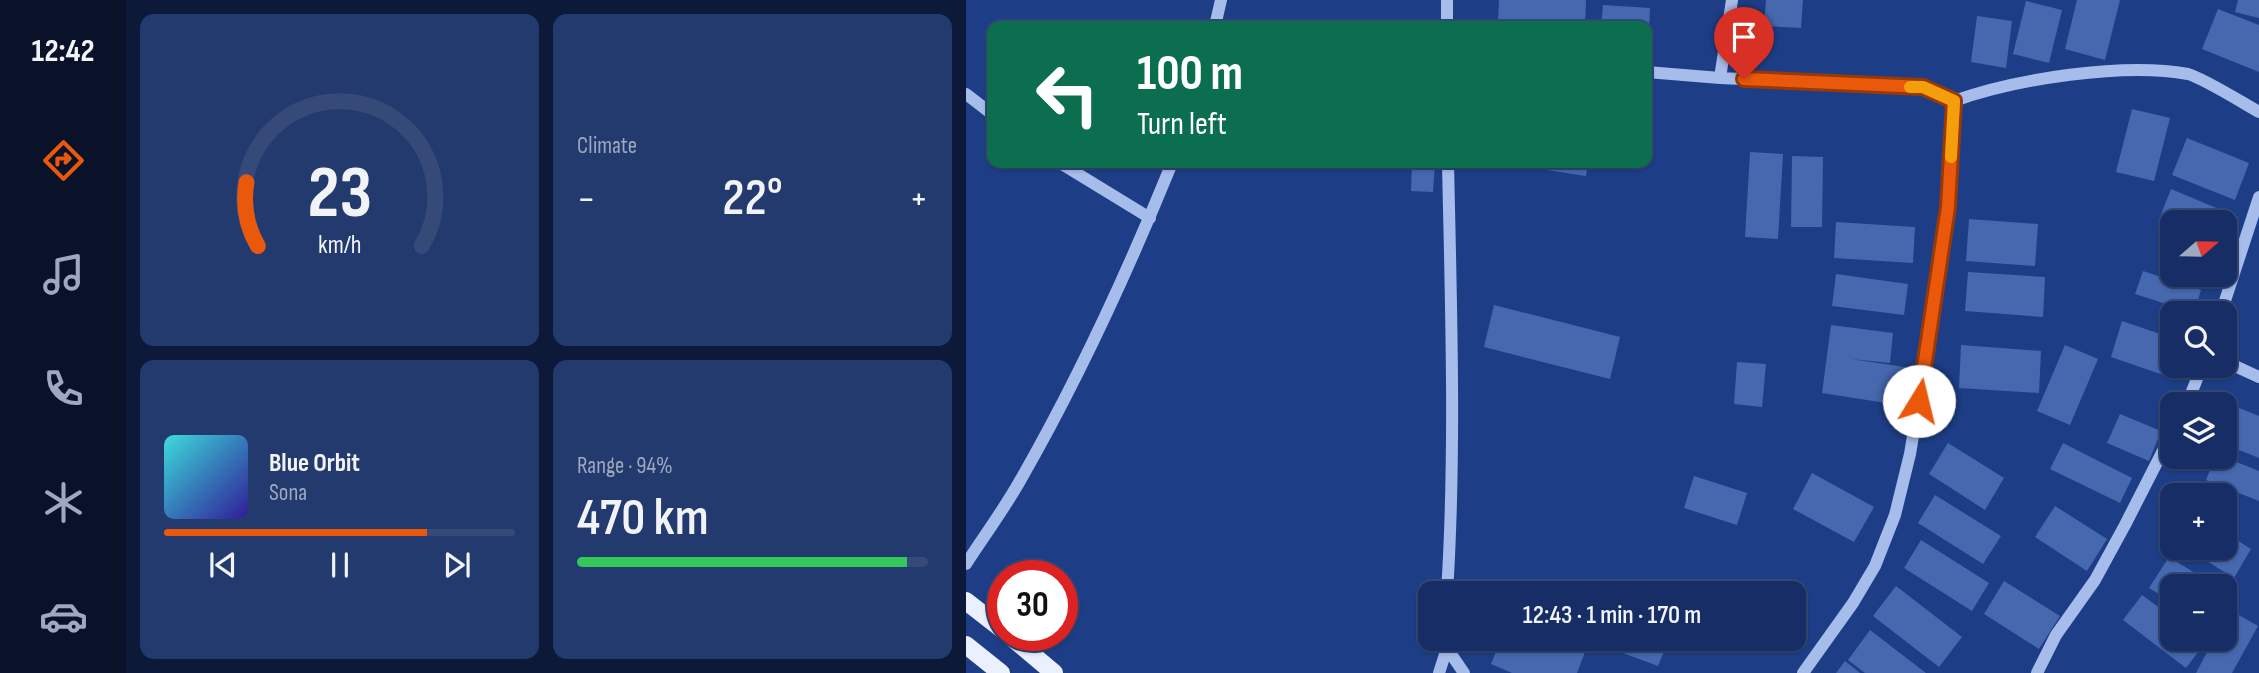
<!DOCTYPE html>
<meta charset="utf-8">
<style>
body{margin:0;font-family:"Sofia Sans Condensed",sans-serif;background:#233a6e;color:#f1f3f6;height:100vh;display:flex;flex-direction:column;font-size:26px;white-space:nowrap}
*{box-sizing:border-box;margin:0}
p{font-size:23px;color:#9ea8bf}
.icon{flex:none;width:38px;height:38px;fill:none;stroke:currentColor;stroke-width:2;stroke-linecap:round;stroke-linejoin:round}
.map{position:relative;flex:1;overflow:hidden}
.drawer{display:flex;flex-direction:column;gap:14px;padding:14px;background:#0c1938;width:840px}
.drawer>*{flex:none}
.banner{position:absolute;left:21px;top:21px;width:665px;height:147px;border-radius:14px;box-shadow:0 2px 5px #0004,0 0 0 2px #354a79;background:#0b6e4f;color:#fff;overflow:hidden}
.needle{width:46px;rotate:70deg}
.controls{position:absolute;left:1194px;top:210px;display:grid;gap:14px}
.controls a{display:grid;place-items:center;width:77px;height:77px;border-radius:14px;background:#162e65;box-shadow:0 2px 5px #0004,0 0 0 2px #354a79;font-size:35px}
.speed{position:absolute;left:21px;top:560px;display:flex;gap:14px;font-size:35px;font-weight:700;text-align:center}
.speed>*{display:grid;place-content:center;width:91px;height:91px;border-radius:50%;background:#162e65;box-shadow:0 2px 5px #0004,0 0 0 2px #354a79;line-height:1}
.speed .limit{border:10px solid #d22;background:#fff;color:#111}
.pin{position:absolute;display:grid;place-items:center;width:60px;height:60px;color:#fff;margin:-72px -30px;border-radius:50% 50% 50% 0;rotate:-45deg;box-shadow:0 0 7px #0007}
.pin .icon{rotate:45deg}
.me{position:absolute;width:77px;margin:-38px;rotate:9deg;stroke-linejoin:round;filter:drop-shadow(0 0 5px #0008)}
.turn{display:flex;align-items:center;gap:24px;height:147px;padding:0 35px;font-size:32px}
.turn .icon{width:91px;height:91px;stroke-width:2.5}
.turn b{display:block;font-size:49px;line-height:60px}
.big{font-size:52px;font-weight:600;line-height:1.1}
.drawer .tile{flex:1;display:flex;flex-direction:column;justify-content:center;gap:10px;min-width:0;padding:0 24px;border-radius:14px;background:#233a6e}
.drawer .dial{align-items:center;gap:0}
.dial svg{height:182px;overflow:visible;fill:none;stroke:#354a79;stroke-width:7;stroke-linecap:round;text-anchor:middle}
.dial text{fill:#f1f3f6;stroke:none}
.song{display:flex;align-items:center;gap:21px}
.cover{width:84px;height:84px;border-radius:10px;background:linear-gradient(135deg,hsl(180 70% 55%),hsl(250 70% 35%))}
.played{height:7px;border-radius:4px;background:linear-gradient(90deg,#ea580c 75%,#354a79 75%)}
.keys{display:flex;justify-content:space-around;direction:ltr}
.heat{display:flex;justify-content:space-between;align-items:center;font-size:38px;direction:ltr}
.charge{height:10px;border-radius:5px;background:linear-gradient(90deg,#34c759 94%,#354a79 0)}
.drawer .tiles{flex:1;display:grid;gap:14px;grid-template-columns:repeat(2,1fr)}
.trip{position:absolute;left:452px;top:581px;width:388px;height:70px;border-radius:14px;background:#162e65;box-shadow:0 2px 5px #0004,0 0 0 2px #354a79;font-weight:600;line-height:70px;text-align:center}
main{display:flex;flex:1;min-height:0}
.tabs{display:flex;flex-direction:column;width:126px;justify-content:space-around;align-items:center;background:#091228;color:#9ea8bf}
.tabs .icon{width:49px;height:49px}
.tabs .selected{color:#ea580c}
.tabs b{font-size:32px;color:#f1f3f6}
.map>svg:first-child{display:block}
.building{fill:#4568af}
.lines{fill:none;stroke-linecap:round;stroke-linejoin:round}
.minor{stroke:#a6bceb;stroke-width:12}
.major{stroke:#eaf0fe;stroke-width:18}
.route-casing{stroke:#983908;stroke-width:18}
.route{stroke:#ea580c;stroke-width:12}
.slow{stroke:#f59e0b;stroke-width:12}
</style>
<main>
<nav class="tabs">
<b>12:42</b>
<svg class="icon selected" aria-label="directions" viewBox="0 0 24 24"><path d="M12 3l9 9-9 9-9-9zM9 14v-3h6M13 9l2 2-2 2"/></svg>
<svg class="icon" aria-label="music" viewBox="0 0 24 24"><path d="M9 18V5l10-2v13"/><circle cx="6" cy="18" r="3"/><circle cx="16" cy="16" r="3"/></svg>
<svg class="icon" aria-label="phone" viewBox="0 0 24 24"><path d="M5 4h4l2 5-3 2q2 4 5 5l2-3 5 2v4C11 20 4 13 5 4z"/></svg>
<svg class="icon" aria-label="climate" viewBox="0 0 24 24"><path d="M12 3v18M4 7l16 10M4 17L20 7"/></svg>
<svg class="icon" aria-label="car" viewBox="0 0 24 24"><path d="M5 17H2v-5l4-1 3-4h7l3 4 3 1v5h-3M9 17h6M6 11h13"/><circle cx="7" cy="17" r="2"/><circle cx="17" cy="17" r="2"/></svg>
</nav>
<section class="drawer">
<div class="tiles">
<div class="tile dial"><svg viewBox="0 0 100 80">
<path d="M14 69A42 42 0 1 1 86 69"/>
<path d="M14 69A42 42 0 0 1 9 41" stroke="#ea580c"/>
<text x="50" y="56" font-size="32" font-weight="700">23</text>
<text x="50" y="72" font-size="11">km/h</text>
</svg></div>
<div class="tile"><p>Climate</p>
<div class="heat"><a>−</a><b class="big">22°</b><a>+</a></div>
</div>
<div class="tile">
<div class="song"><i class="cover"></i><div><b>Blue Orbit</b><p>Sona</p></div></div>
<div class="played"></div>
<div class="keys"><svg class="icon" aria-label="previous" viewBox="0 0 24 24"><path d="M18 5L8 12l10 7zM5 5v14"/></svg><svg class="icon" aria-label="pause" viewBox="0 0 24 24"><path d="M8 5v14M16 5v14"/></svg><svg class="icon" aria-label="next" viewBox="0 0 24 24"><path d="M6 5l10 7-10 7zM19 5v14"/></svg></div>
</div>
<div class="tile"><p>Range · 94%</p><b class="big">470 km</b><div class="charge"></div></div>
</div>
</section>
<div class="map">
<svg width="1293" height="673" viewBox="0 0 1293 673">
<rect width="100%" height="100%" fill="#1d3e87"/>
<path class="building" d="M 533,0 L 620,0 L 619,26 L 532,23 Z
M 800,0 L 837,0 L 835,28 L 798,26 Z
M 1111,0 L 1154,0 L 1139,60 L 1099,49 Z
M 1272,0 L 1293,0 L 1293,18 L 1269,12 Z
M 1060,1 L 1096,10 L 1083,63 L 1047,54 Z
M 637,5 L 684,8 L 683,32 L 681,32 L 681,26 L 635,26 Z
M 1252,9 L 1293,25 L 1293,72 L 1236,49 Z
M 1011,16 L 1046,21 L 1040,68 L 1005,62 Z
M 1166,109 L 1204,118 L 1188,181 L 1150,172 Z
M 1221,138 L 1283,163 L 1269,200 L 1206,175 Z
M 784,152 L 817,154 L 812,239 L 779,237 Z
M 826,156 L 857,157 L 856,227 L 825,227 Z
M 446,163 L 469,163 L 467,192 L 445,191 Z
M 562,163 L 622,163 L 620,176 L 561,167 Z
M 1205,189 L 1272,217 L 1258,252 L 1258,222 L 1206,222 L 1206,227 L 1192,222 Z
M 1003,219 L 1072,224 L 1069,266 L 1000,261 Z
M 870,222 L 949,227 L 947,263 L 868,258 Z
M 1177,271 L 1235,290 L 1228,313 L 1169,294 Z
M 1002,272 L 1079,277 L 1077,317 L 999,311 Z
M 870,274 L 942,284 L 938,315 L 866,306 Z
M 528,305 L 654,337 L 644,379 L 518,347 Z
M 1156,321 L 1206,338 L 1206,366 L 1210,366 L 1206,378 L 1145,357 Z
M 865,325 L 927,333 L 924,363 L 885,359 L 939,367 L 933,405 L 856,393 Z
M 995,345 L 1075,351 L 1073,393 L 993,388 Z
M 1099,345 L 1132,359 L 1104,425 L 1071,411 Z
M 771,362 L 800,364 L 796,407 L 768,404 Z
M 1266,405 L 1293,416 L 1293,458 L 1258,444 L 1258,423 Z
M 1154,414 L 1195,431 L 1183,461 L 1141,443 Z
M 982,443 L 1038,478 L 1019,510 L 963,474 Z
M 1097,443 L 1166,478 L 1154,503 L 1084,469 Z
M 1249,457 L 1258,457 L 1293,471 L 1293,501 L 1240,480 Z
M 846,473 L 908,507 L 888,542 L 827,509 Z
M 728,476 L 781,493 L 771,525 L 718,508 Z
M 969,495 L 1035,536 L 1017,564 L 952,523 Z
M 1089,506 L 1141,539 L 1121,571 L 1069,537 Z
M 1258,532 L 1285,549 L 1268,578 L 1220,548 L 1258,548 Z
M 955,540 L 1023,583 L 1006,611 L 938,568 Z
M 1203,557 L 1250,586 L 1206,586 L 1206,602 L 1183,588 Z
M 1038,581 L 1094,616 L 1073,649 L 1018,614 Z
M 930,586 L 996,637 L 973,667 L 907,616 Z
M 1176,595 L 1206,617 L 1206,639 L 1234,639 L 1239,643 L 1220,668 L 1157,620 Z
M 1264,610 L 1292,626 L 1266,673 L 1230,673 L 1248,639 L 1258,639 L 1258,621 Z
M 904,630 L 960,673 L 899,673 L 882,660 Z
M 535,639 L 624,639 L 611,673 L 546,673 L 525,664 Z
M 662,639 L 703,639 L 692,666 L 657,653 Z
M 879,661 L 894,673 L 870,673 Z"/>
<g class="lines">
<path class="minor" d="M 481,0 L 481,26
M 249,26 L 255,0
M 681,72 L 754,78 L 957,87 L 988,101 C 1049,79 1158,62 1222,74 C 1237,78 1277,103 1293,112
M 754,78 L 766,0
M 0,94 L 26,114
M 94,163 L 184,218
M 1255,313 L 1293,197
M 1258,361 L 1293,377
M 1221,404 L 1236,366
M 0,564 C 18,536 39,508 55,479 C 113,378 162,271 206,163
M 481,593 C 490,450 485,306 482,163
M 481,648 L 498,673
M 473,673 L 481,648 L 481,639
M 837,673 L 887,603 L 909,566 L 929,515 L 944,454 L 966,321 L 982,207 L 988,101
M 1071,673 L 1090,635 L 1129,580 L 1159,525 L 1206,433"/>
<path class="major" d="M 0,601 L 37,630
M 43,635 L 88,673
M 0,645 L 35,673"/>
</g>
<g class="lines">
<g class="route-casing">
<path id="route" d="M 778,79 L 957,87 L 988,101 L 982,207 L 953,401"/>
</g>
<use href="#route" class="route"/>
<path class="slow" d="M 944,87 L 957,87 L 988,101 L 985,157"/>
</g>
</svg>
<div class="controls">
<a><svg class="needle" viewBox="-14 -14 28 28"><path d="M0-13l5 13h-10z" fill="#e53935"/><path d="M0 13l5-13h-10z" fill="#9ea8bf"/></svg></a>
<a><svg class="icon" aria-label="search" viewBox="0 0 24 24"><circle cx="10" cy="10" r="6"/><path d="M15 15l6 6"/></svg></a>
<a><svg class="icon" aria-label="layers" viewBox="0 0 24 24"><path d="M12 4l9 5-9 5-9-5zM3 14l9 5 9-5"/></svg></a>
<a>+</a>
<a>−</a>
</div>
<div class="speed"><div class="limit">30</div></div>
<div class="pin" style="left:778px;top:79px;background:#d93025"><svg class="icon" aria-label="arrive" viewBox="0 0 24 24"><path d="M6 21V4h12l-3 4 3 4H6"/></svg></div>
<svg class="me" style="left:953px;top:401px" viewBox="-20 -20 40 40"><circle r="19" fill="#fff"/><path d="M0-13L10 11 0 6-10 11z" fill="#ea580c"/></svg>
<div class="trip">12:43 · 1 min · 170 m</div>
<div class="banner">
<div class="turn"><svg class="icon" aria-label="left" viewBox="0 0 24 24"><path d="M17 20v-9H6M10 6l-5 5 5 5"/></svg><div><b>100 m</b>Turn left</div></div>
</div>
</div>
</main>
